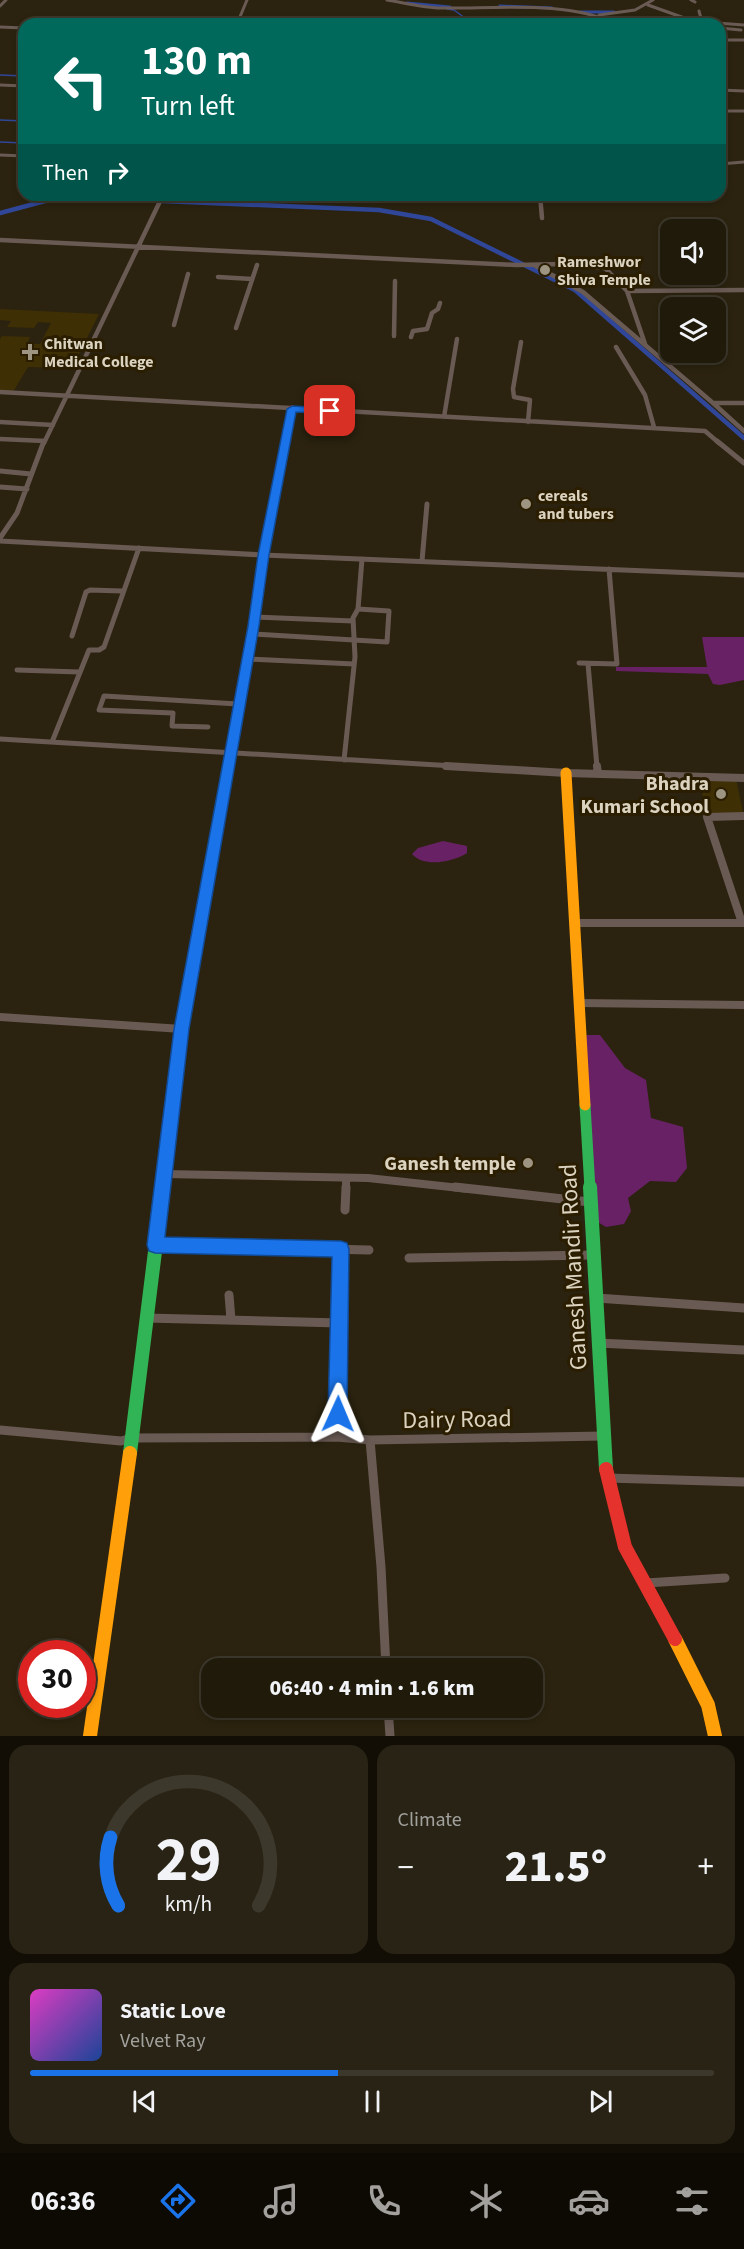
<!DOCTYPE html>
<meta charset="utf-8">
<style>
body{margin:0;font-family:"Source Sans 3",sans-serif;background:#282314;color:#f1f3f6;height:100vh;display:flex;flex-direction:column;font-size:22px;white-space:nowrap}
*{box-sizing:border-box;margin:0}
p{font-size:20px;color:#a2a19d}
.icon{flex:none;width:33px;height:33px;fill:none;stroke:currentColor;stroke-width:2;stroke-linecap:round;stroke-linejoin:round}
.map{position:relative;height:1736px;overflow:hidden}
.sheet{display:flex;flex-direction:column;gap:9px;padding:9px;background:#120e06;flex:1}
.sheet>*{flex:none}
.banner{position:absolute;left:18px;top:18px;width:708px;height:183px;border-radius:18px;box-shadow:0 3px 9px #0003,0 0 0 2px #3d382c;background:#00695c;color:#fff;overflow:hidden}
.controls{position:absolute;left:660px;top:219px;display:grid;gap:12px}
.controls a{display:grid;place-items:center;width:66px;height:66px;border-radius:12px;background:#201a0b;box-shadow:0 3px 9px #0003,0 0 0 2px #3d382c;font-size:30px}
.speed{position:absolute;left:18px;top:1640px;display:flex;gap:12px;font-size:30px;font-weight:700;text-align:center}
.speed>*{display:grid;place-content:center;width:78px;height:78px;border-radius:50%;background:#201a0b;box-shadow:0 3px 9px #0003,0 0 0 2px #3d382c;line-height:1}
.speed .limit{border:9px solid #d22;background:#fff;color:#111}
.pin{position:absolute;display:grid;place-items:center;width:51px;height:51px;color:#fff;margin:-26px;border-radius:12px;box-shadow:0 3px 9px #0006}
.me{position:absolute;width:66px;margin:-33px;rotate:1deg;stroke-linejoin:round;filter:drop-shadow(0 0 4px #0008)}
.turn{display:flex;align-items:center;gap:21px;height:126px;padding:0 24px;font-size:27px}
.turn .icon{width:78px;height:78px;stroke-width:2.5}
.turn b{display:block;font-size:42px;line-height:51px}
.then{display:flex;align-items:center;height:57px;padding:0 24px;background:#0003;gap:12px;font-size:22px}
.big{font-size:45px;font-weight:800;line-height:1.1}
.sheet .widget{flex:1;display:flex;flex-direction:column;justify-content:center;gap:9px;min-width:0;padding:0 21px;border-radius:18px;background:#282314}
.sheet .dial{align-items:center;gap:0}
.dial svg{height:156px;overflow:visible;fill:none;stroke:#3d382c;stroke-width:7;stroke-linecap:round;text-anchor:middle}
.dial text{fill:#f1f3f6;stroke:none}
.song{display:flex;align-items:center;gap:18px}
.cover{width:72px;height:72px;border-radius:9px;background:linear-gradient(135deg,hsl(310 70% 55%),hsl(220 70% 35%))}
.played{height:6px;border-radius:3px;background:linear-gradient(90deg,#1a73e8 45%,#3d382c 45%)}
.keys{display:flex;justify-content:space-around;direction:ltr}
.heat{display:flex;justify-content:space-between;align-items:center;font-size:33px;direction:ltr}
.sheet .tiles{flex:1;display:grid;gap:9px;grid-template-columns:1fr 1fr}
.widget:last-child{grid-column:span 2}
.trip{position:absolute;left:201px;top:1658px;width:342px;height:60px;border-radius:18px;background:#201a0b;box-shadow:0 3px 9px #0003,0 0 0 2px #3d382c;font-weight:800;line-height:60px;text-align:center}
.tab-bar{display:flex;height:96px;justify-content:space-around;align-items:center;background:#0d0a04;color:#a2a19d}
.tab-bar .icon{width:42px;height:42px}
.tab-bar .selected{color:#1a73e8}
.tab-bar b{font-size:27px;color:#f1f3f6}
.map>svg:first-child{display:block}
.built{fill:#3f2f05}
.green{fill:#682165}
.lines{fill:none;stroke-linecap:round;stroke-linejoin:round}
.stream{stroke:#304799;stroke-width:1.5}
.canal-far1{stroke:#304799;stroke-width:3}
.canal{stroke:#304799;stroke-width:4.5}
.street-far4{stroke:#6a5a54;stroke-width:3}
.street-far3{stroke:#6a5a54;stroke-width:4.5}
.street-far2{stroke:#6a5a54;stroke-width:5}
.street-far1{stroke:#6a5a54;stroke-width:8}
.street{stroke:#6a5a54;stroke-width:9}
.fast-far1{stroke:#30b455;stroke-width:11}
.fast{stroke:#30b455;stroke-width:14}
.slow-far2{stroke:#ff9f0a;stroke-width:8}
.slow-far1{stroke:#ff9f0a;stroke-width:11}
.slow{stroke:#ff9f0a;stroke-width:14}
.jam-far2{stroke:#e5322d;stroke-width:7}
.jam-far1{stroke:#e5322d;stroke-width:8}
.jam{stroke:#e5322d;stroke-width:14}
.route{fill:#1a73e8;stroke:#114b97;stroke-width:1.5}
.poi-dot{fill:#9d9582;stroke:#2b1e00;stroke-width:2}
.labels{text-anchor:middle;stroke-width:6;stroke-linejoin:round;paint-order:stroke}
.far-poi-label{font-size:16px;font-weight:bold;fill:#dbd3c0;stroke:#2b1e00;text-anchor:start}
.poi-label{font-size:20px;font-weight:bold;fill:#dbd3c0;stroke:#2b1e00;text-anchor:end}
.near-street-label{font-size:24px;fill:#dbd3c0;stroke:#2b1e00}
</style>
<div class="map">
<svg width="744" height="1736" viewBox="0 0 744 1736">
<rect width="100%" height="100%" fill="#2b230f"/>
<path class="built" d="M 0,309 L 99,314 L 72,368 L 28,367 L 13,392 L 0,391 L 0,339 L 2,336 L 30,337 L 27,344 L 40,344 L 51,323 L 38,322 L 34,328 L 7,327 L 11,321 L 0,320 Z
M 699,778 L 736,779 L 744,817 L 707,817 Z"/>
<path class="green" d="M 702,637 L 744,637 L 744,680 L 720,685 L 713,684 L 708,674 L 616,671 L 616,667 L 707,667 Z
M 443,841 L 467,846 L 467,853 C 453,862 424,868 412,854 L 418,848 Z
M 585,1035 L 600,1035 L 625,1068 L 646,1080 L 651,1118 L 683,1127 L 687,1168 L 676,1182 L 650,1181 L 628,1198 L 631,1211 L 624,1224 L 606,1227 L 596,1221 Z"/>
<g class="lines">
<path class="stream" d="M 447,9 L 454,10 L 473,24
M 0,75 L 24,76
M 0,120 L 24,121
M 0,142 L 24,143"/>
<path class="canal-far1" d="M 407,3 L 450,7
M 500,6 L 552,8
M 580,12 L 614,12"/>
<path class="canal" d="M 0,213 L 45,201 L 91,198 L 379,210 L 431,219 L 575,290 L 744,438"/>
<path class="street-far4" d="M 387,0 C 405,3 424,8 442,8 C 489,9 574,0 613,24
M 691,0 L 695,2
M 648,5 L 690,20 L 690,24
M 0,6 L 6,0
M 699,11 L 702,22
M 599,15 L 635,10 L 653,0
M 690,21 L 744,25
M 237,24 L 247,0
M 0,27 L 24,28
M 720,28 L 741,30
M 720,40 L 744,40
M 0,85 L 24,86
M 720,90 L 744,91
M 720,111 L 744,111
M 0,155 L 24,156
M 720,164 L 744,162"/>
<path class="street-far3" d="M 540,195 L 542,218
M 0,240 L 516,265 L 564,264 L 605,268 L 627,291 L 645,344
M 534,265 L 583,292 L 713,403 L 744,403
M 218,277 L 252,279
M 627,291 L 744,290
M 174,325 L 188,274
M 236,328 L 257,265
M 394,336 L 395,281
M 411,337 L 413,331 L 427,329 L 432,313 L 438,309 L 440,303
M 521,342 L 513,389 L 514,397 L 530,400 L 528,422
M 616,347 L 645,395 L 654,427
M 0,392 L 705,431 L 719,443
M 713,403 L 744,431
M 444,417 L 457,339
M 0,422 L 53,425
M 0,439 L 45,441
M 44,443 L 163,195"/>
<path class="street-far2" d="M 717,441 L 744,463
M 0,471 L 31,474
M 0,487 L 27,489
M 0,538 L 17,513 L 44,441
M 0,541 L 263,555 L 744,575
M 422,561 L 427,504
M 255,617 L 353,621
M 252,634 L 387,642 L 389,611 L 358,609
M 72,636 L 86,592 L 90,590 L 122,591
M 247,659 L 354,664
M 579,663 L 617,664 L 609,569
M 588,664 L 597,767
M 17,670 L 79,672
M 208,727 L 172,726 L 173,713 L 99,710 L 104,696 L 238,704
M 0,739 L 471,767
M 52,742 L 89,650 L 99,650 L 104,647 L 139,548
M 344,760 L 355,657 L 353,618 L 358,609 L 362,559"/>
<path class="street-far1" d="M 446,766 L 566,773 L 744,778
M 597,766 L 598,774
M 574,923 L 744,923
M 742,923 L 707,817 L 744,816
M 579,1003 L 744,1005
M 0,1017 L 182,1029
M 164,1174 L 368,1178 L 469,1189
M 346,1189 L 346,1178"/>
<path class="street" d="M 455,1187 L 590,1202
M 345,1210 L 346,1187
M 155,1245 L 369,1250
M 409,1258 L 593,1255
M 229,1295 L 231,1320
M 596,1298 L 744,1308
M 146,1318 L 339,1323
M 598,1343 L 744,1350
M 0,1430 L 121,1441 L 132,1438 L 337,1437 L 370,1440 L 603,1436
M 337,1437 L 341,1249
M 370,1440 L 381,1567 L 386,1668
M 607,1478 L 744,1482
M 646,1583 L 725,1578
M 388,1707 L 390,1736"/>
<path class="fast-far1" d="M 585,1105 L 590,1189
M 162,1189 L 182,1029 L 201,921"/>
<path class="fast" d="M 590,1187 L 606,1469
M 130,1453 L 163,1187"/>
<path class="slow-far2" d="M 229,767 L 254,626 L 264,548"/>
<path class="slow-far1" d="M 566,773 L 585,1105
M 201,921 L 229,766"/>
<path class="slow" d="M 675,1639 L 708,1705 L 715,1736
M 90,1736 L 130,1453"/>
<path class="jam-far2" d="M 285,443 L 292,409"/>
<path class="jam-far1" d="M 264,548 L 286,441"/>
<path class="jam" d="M 606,1469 L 625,1547 L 675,1639"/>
</g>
<path class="route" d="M 292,406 L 330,408 L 335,411 L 330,414 L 296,412 L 269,555 L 259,626 L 189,1029 L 165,1237 L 341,1241 L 347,1243 L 349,1249 L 347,1414 L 344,1421 L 338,1424 L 331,1421 L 328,1414 L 332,1257 L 155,1253 L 149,1251 L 147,1245 L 174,1029 L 248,626 L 258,555 L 287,409 Z"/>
<g class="poi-dot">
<circle cx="545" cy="270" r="6"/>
<path d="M27 343h6v6h6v6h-6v6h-6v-6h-6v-6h6z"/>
<circle cx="526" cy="504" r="6"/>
<circle cx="721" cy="794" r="6"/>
<circle cx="528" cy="1163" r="6"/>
</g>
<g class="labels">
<g class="far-poi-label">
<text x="557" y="267">Rameshwor<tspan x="557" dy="18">Shiva Temple</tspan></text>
<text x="44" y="349">Chitwan<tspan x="44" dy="18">Medical College</tspan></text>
<text x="538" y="501">cereals<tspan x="538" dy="18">and tubers</tspan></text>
</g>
<g class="poi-label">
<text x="709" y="790">Bhadra<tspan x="709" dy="23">Kumari School</tspan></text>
<text x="516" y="1170">Ganesh temple</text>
</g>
<g class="near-street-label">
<text transform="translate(573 1267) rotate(-93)" y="8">Ganesh Mandir Road</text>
<text transform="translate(457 1419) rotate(-1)" y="8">Dairy Road</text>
</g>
</g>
</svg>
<div class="controls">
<a><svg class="icon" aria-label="sound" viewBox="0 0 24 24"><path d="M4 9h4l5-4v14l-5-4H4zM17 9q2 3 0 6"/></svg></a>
<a><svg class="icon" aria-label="layers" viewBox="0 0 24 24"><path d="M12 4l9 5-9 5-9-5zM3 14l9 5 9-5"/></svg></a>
</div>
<div class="speed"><div class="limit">30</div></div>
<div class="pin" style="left:330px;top:411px;background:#d93025"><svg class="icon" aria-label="arrive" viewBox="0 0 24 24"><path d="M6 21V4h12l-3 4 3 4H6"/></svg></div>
<svg class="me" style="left:338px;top:1414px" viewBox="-20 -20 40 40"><path d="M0-17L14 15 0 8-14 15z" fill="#1a73e8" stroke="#fff" stroke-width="4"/></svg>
<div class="trip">06:40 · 4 min · 1.6 km</div>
<div class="banner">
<div class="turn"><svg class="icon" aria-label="left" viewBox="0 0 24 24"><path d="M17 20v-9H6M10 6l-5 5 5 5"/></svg><div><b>130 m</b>Turn left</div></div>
<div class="then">Then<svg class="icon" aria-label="right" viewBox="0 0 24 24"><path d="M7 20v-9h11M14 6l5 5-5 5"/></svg></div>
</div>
</div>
<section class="sheet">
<div class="tiles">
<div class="widget dial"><svg viewBox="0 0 100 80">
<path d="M14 69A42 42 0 1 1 86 69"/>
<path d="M14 69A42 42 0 0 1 10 34" stroke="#1a73e8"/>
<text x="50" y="56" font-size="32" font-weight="700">29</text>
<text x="50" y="72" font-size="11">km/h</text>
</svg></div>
<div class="widget"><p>Climate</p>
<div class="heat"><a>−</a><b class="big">21.5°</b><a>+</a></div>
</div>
<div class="widget">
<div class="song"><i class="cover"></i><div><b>Static Love</b><p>Velvet Ray</p></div></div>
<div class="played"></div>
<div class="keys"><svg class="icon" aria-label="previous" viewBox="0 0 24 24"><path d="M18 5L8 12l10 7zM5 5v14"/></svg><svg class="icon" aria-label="pause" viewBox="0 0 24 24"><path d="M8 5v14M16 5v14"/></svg><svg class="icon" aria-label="next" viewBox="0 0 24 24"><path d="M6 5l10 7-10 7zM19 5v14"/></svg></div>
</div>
</div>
</section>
<nav class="tab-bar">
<b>06:36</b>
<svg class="icon selected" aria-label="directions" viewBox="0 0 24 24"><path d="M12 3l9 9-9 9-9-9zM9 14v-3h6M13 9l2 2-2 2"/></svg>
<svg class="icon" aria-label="music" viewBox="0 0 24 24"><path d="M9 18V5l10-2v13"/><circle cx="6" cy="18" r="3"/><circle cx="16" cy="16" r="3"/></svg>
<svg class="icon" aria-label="phone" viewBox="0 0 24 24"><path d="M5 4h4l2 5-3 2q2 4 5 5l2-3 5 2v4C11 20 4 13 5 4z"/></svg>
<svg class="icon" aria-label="climate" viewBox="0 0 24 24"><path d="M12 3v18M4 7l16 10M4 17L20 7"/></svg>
<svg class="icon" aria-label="car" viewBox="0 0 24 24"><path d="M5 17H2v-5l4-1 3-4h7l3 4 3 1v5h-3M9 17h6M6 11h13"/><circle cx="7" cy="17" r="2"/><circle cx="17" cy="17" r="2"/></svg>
<svg class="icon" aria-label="filters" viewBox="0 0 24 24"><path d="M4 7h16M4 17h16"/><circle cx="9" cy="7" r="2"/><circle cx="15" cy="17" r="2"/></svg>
</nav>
